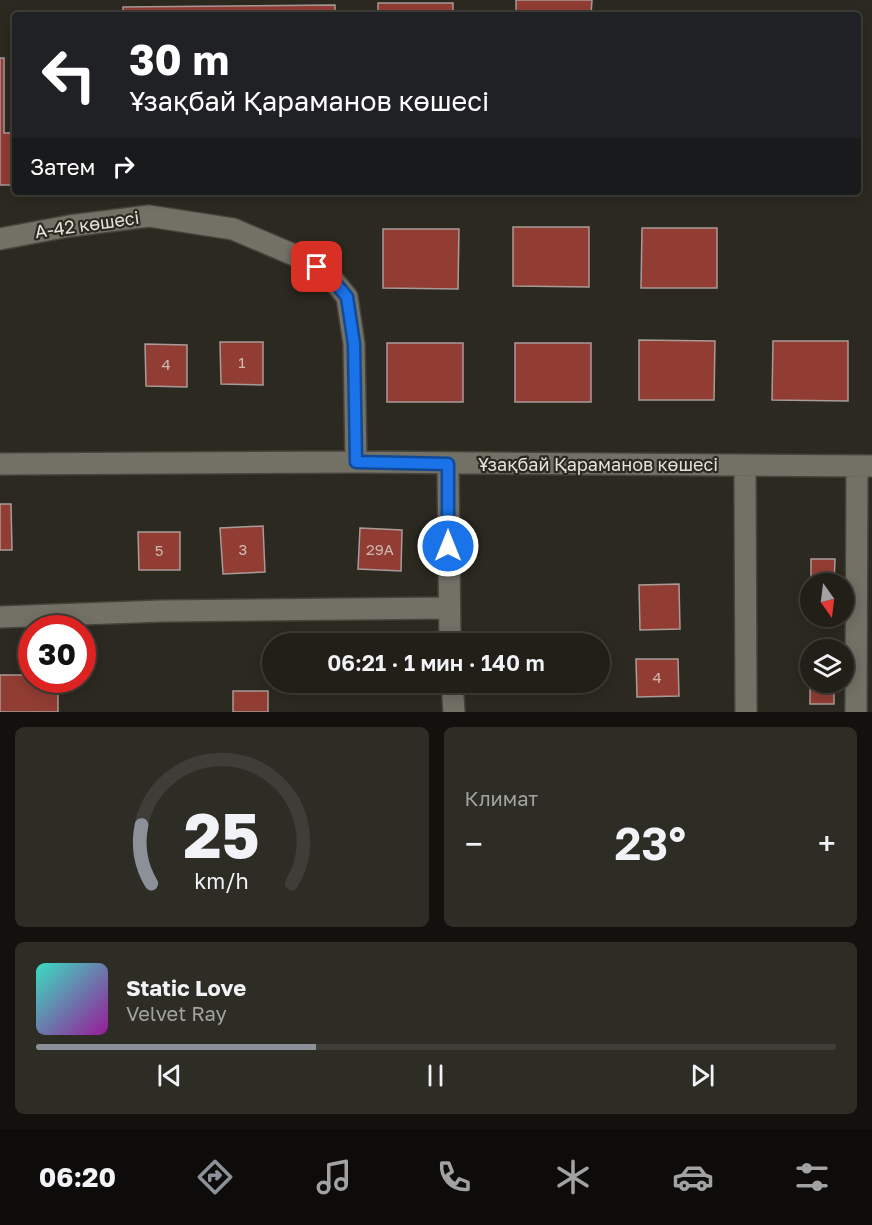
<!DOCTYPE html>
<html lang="ru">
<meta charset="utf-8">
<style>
body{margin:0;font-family:"Golos Text",sans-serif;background:#2d2c25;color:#f1f3f6;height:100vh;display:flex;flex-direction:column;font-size:22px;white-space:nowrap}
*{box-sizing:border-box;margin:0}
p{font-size:20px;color:#a2a2a2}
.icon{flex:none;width:33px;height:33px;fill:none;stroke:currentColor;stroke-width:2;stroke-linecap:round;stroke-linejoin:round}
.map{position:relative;height:712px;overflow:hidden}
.drawer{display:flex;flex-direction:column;gap:15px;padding:15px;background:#12110d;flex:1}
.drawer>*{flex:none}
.top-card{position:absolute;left:12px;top:12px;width:849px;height:183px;border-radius:6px;box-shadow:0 3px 15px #0003,0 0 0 2px #3e3d37;background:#202124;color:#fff;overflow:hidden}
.needle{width:39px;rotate:166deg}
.tools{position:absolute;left:800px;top:573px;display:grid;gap:12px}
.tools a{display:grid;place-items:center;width:54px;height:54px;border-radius:50%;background:#211f18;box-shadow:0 3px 15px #0003,0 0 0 2px #3e3d37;font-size:30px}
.speed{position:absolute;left:18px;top:615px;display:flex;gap:12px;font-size:30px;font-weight:700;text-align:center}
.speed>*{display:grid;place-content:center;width:78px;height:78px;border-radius:50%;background:#211f18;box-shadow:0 3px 15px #0003,0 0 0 2px #3e3d37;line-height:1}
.speed .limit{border:9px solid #d22;background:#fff;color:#111}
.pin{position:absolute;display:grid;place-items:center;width:51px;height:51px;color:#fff;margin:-26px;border-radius:12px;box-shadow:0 3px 9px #0006}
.me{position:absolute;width:66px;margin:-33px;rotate:0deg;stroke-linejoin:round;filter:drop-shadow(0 0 4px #0008)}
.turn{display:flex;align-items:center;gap:21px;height:126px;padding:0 18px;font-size:27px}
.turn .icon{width:78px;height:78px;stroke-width:2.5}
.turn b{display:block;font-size:42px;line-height:51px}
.then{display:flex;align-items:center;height:57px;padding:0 18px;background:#0003;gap:12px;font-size:22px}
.big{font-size:45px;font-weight:600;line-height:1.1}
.drawer .widget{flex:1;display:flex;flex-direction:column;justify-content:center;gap:9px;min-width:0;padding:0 21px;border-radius:9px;background:#2d2c25}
.drawer .dial{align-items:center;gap:0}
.dial svg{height:156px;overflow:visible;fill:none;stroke:#3e3d37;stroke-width:7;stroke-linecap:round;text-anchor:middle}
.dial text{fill:#f1f3f6;stroke:none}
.song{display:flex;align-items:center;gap:18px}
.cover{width:72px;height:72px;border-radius:9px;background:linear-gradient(135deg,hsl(170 70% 55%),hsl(300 70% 35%))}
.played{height:6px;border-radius:3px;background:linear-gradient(90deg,#8c9099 35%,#3e3d37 35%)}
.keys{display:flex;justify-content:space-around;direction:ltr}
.heat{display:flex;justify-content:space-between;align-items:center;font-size:33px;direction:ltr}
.drawer .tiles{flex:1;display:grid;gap:15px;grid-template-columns:1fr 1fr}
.widget:last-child{grid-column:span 2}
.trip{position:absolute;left:262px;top:633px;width:348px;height:60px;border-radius:30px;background:#211f18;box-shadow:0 3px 15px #0003,0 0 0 2px #3e3d37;font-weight:600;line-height:60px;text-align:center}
.menu{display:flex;height:96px;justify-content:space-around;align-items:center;background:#0d0c0a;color:#a2a2a2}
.menu .icon{width:42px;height:42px}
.menu .selected{color:#8c9099}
.menu b{font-size:27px;color:#f1f3f6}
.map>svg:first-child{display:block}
.building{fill:#923d33;stroke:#a99b99;stroke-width:1.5}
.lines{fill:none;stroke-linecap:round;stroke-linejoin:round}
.street-casing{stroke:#45443c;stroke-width:24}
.street{stroke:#737066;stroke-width:21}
.route-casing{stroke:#114b97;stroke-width:15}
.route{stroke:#1a73e8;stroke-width:10}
.labels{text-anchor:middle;stroke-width:4.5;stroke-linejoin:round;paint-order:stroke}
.number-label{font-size:15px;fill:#ceb8b1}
.street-label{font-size:18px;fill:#e2e1db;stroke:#2c2920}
</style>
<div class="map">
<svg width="872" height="712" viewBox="0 0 872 712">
<rect width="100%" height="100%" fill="#2c2920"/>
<path class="building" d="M 516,0 L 592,0 L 591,15 L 516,15 Z
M 378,3 L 453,3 L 453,15 L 378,15 Z
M 335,5 L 335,15 L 123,15 L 123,7 Z
M 0,58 L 4,58 L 4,133 L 15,133 L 15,185 L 0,185 Z
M 513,227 L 589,227 L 589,287 L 513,286 Z
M 642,228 L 717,228 L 717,288 L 641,288 Z
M 383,229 L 459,229 L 458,289 L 383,288 Z
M 639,340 L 715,341 L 714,400 L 639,400 Z
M 773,341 L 848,341 L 848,401 L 772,400 Z
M 220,342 L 263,342 L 263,385 L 221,384 Z
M 387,343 L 463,343 L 463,402 L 387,402 Z
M 515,343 L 591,343 L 591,402 L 515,402 Z
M 145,344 L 187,345 L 187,387 L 146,386 Z
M 0,504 L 11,504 L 12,550 L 0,550 Z
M 263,526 L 265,572 L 223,574 L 220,528 Z
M 360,528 L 402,530 L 401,571 L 358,569 Z
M 138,532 L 180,532 L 180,570 L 139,570 Z
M 811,559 L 835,559 L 834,583 L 811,583 Z
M 679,584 L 680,629 L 640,630 L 639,585 Z
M 591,639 L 591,644 L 549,644 L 549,640 Z
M 636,659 L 678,659 L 679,696 L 637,697 Z
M 0,675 L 32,675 L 32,680 L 58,680 L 58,712 L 0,712 Z
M 810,682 L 834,682 L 834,704 L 810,704 Z
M 233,691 L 268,691 L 268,712 L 233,712 Z"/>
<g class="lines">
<g class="street-casing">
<path id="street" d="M 0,239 L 69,226 L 149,216 L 233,229 L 306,260 L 328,274 L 347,297 L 354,344 L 356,462
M 0,464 L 356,462 L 872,466
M 448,464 L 450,644
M 745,466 L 746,712
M 0,617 L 162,611 L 448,608
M 452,682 L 454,712
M 856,712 L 857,466"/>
</g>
<use href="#street" class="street"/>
</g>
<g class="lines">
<g class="route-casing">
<path id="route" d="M 317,267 L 328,274 L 347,297 L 354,344 L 356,462 L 448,464 L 448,546"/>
</g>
<use href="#route" class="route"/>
</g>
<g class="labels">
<g class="number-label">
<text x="242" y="368">1</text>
<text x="166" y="370">4</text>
<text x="243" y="555">3</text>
<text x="380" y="555">29А</text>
<text x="159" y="556">5</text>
<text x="657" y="683">4</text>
</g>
<g class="street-label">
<text transform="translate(87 225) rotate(-8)" y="6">А-42 көшесі</text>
<text x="598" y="471">Ұзақбай Қараманов көшесі</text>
</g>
</g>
</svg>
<div class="tools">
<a><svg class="needle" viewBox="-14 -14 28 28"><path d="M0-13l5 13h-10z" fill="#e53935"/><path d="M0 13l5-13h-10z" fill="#a2a2a2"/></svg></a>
<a><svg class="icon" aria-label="layers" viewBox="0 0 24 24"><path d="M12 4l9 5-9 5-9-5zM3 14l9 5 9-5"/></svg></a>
</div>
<div class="speed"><div class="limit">30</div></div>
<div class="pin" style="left:317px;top:267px;background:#d93025"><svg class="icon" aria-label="arrive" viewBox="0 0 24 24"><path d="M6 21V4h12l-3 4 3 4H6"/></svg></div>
<svg class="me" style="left:448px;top:546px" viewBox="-20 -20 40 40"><circle r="17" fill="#1a73e8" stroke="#fff" stroke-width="3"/><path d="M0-11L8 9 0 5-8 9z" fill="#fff"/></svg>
<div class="trip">06:21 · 1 мин · 140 m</div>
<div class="top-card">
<div class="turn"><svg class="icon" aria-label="left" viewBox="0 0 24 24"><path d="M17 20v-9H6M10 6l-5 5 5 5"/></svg><div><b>30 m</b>Ұзақбай Қараманов көшесі</div></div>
<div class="then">Затем<svg class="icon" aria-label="right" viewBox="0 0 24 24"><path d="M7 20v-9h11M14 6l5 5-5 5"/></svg></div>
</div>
</div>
<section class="drawer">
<div class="tiles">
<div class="widget dial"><svg viewBox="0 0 100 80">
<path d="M14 69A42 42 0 1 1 86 69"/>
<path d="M14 69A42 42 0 0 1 9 39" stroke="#8c9099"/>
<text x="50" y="56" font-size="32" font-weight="700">25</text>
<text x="50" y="72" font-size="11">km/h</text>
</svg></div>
<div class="widget"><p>Климат</p>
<div class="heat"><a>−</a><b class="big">23°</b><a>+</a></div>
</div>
<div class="widget">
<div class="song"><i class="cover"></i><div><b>Static Love</b><p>Velvet Ray</p></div></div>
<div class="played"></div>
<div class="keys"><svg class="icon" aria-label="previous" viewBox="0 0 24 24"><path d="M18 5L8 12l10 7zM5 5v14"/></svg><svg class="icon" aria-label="pause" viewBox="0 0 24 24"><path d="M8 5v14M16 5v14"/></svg><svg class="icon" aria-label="next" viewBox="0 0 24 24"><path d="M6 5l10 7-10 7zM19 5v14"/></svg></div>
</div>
</div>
</section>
<nav class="menu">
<b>06:20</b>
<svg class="icon selected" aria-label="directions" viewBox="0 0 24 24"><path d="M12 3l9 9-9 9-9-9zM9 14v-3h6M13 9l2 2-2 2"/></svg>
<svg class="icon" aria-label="music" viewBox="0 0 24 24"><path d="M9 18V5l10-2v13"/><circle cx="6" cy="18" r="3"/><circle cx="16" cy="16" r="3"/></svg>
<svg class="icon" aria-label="phone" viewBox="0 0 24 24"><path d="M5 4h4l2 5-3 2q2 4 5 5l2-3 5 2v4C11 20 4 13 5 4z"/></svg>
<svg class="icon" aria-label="climate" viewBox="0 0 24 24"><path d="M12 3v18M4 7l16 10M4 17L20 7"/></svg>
<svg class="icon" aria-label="car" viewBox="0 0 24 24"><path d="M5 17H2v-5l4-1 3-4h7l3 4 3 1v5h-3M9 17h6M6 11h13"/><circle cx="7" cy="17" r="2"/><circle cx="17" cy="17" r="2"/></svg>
<svg class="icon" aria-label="filters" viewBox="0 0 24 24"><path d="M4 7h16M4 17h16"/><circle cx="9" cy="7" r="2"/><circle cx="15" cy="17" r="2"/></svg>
</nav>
